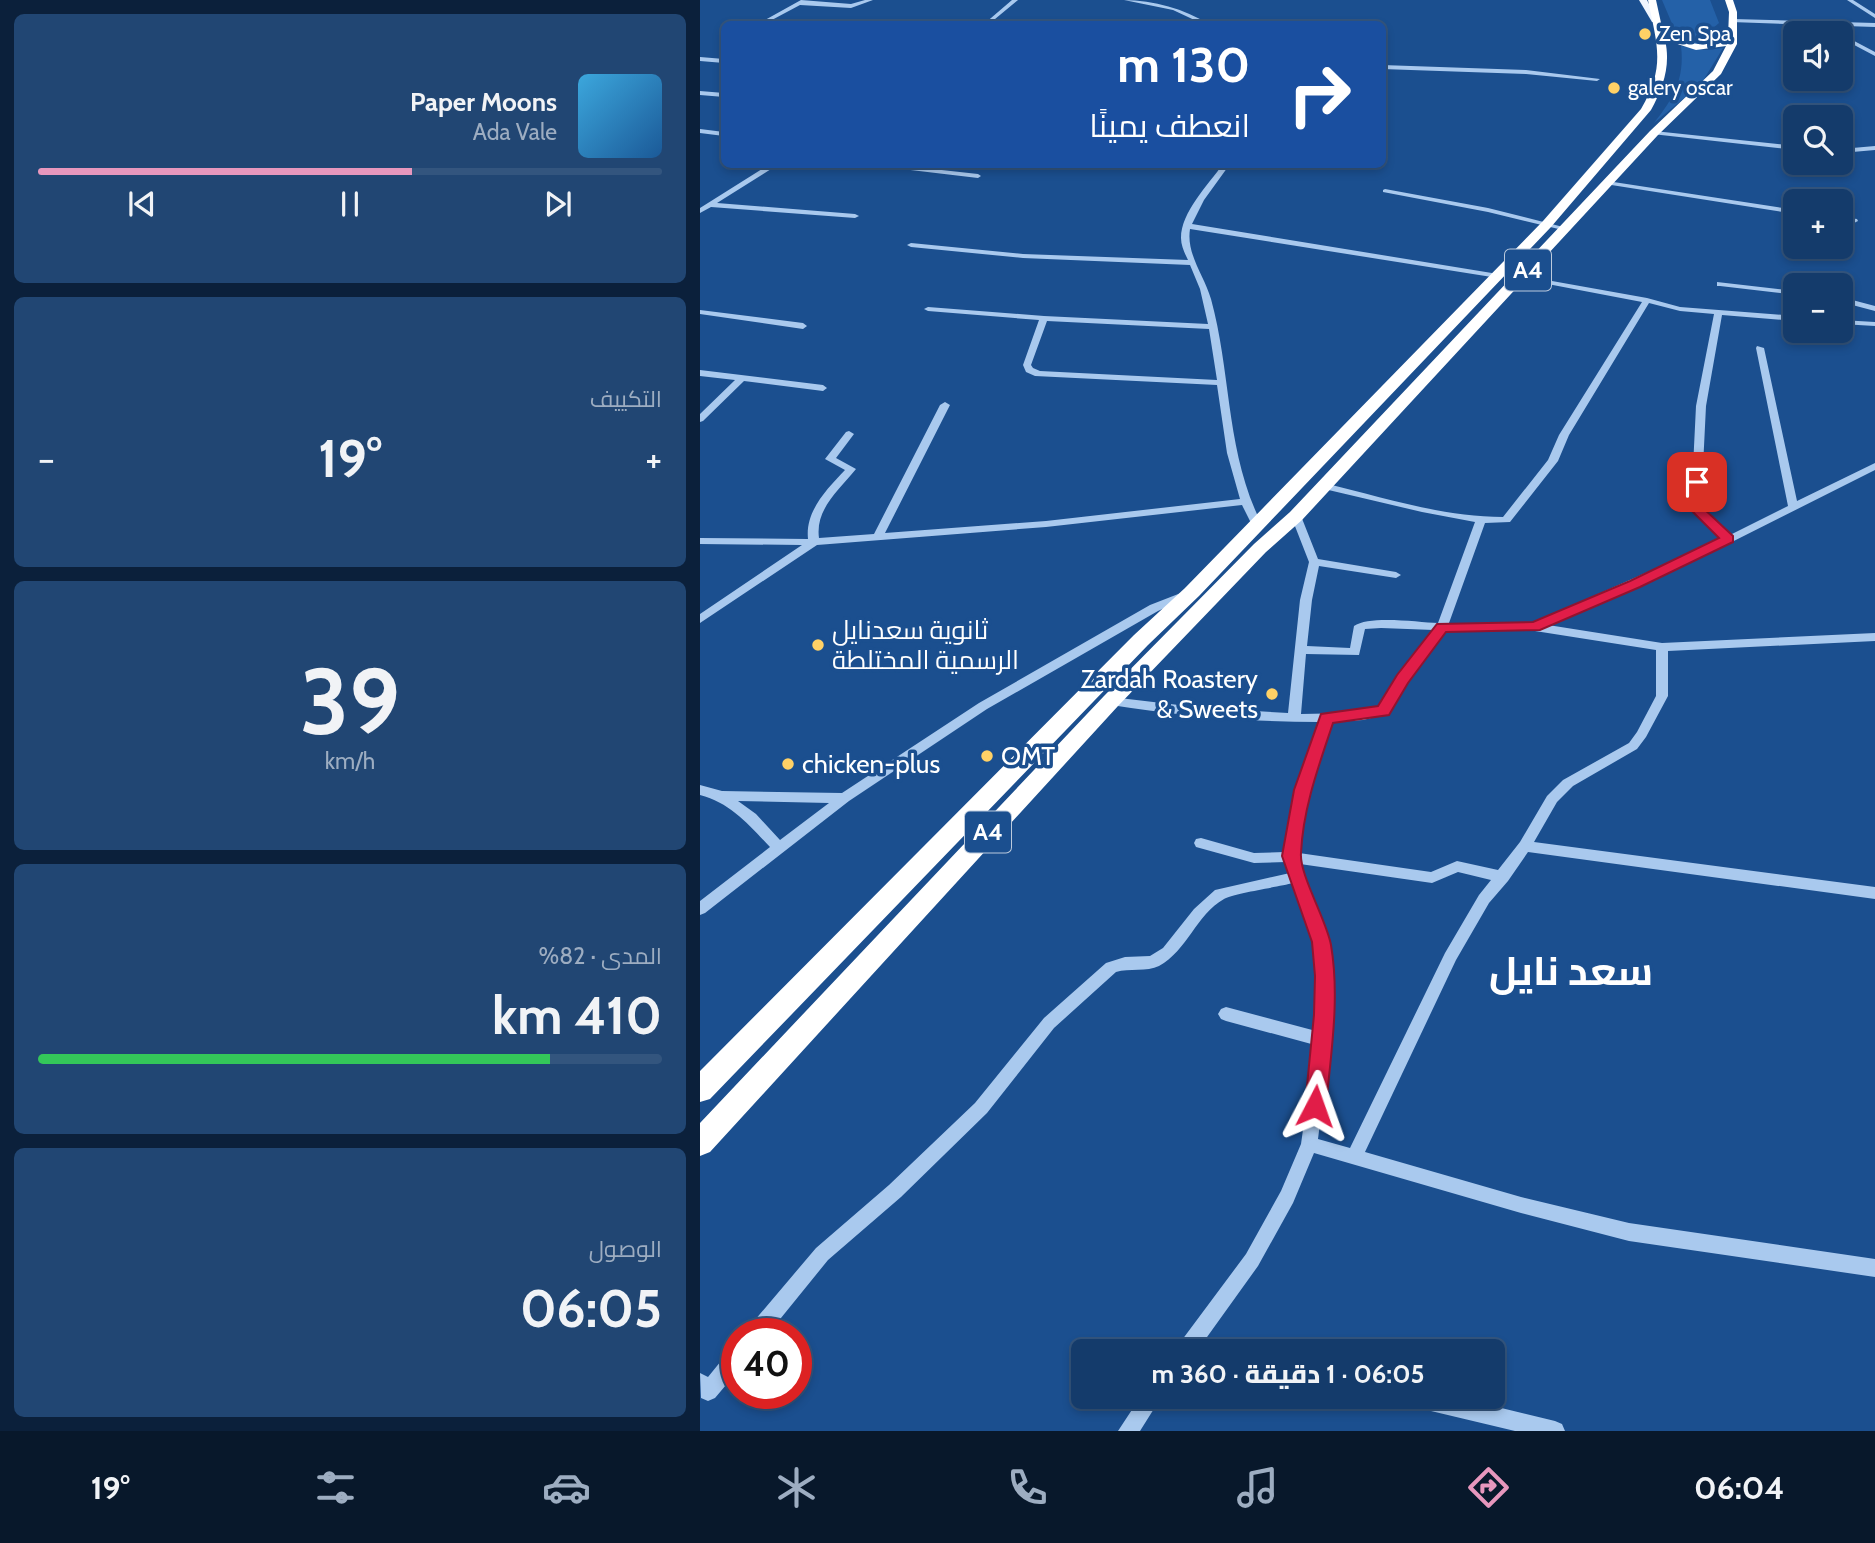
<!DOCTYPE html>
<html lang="ar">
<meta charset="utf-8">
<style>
body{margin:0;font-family:Cabin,Cairo,sans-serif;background:#214673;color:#f1f3f6;direction:rtl;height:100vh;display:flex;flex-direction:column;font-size:26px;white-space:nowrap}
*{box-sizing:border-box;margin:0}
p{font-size:23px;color:#9dadc1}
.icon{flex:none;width:38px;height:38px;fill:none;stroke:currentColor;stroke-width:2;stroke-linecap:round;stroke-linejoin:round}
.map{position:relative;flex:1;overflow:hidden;direction:ltr}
.side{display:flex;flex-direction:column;gap:14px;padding:14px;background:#0b203b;width:700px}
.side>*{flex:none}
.guide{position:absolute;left:21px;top:21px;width:665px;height:147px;border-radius:10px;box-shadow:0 4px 10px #0003,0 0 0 2px #33557e;direction:rtl;background:#1a4fa0;color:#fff;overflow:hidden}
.tools{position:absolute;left:1083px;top:21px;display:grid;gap:14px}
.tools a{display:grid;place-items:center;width:70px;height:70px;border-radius:10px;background:#143b6b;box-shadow:0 4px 10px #0003,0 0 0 2px #33557e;font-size:35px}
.speed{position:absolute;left:21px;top:1318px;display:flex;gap:14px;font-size:35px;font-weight:700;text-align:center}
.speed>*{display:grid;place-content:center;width:91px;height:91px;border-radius:50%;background:#143b6b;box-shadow:0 4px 10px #0003,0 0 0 2px #33557e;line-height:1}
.speed .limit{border:10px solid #d22;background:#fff;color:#111}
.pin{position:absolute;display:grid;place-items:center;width:60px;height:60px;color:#fff;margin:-30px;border-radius:14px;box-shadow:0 4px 10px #0006}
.me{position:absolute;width:77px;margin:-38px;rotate:4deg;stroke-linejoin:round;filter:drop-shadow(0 0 5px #0008)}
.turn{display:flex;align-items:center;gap:24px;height:147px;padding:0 21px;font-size:32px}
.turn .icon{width:91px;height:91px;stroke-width:2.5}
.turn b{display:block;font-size:49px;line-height:60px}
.big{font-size:52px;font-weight:800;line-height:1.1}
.side .card{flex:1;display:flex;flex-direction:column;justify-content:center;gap:10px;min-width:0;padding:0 24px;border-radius:10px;background:#214673}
.side .dial{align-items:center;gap:0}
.dial b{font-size:91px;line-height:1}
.song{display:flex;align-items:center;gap:21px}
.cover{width:84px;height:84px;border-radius:10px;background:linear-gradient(135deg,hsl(200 70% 55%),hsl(210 70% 35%))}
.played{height:7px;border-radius:4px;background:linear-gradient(90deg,#e797bd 60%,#33557e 60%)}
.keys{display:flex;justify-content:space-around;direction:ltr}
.heat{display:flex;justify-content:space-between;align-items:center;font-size:38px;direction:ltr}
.charge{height:10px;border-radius:5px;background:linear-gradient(90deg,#34c759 82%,#33557e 0)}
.trip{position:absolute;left:371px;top:1339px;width:434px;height:70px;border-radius:10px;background:#143b6b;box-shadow:0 4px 10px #0003,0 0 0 2px #33557e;font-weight:800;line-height:70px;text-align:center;direction:rtl}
.menu{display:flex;height:112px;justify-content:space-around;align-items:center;background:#08182b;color:#9dadc1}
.menu .icon{width:49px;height:49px}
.menu .selected{color:#e797bd}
.menu b{font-size:32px;color:#f1f3f6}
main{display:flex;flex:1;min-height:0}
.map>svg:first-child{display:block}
.green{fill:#2461a8}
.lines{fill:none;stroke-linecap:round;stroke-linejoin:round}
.minor{fill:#a9c9ee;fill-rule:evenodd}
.major{fill:#f0f6ff;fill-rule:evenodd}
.highway{fill:#fff;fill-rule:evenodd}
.route{fill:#e11d48;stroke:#92132f;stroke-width:2}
.poi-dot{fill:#ffd166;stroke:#1b4f8f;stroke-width:2.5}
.labels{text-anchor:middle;stroke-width:7;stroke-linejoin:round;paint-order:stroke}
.far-poi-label{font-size:21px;fill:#fff;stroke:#1b4f8f;text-anchor:start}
.shield{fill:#1b4f8f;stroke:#bbcadd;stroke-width:2}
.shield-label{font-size:24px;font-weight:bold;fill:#fff}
.poi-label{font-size:26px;fill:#fff;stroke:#1b4f8f;text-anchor:start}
.near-district-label{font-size:40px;font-weight:bold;fill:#fff;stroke:#1b4f8f}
</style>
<main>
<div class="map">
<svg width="1175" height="1431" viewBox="0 0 1175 1431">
<rect width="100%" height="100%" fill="#1b4f8f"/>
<path class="green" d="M 962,0 L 1010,0 L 1019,23 L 1012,29 L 1013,43 L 999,45 L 979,40 Z
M 981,46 L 1006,50 L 1023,48 L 1001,84 L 954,123 C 973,99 985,79 981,46 Z"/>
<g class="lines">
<path class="minor" d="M 101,0 L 151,4 L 165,0 L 173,0 L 151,8 L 100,5 L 70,21 L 65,20 Z
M 312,0 L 318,0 L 289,24 L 284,24 Z
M 424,0 C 454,0 484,9 509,24 L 503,24 L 473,10 Z
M 1147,0 L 1153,0 L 1175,14 L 1175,18 Z
M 1033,19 L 1175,23 L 1175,27 L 1031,22 Z
M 145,20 L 147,23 L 136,24 L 137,23 Z
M 1141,34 L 1175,52 L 1175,56 L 1141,38 Z
M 0,57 L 24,59 L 24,63 L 0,61 Z
M 682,65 L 826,70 L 900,79 L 897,81 L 826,74 L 682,69 Z
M 0,91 L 24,93 L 24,97 L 0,95 Z
M 0,129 L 24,132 L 24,136 L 0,133 Z
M 954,131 L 1096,146 L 1096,150 L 952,134 L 951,133 Z
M 1175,146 L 1175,150 L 1141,153 L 1141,149 Z
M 70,164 L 79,164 L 17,203 L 155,214 L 159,216 L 155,218 L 11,207 L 0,213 L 0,208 Z
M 160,164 L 187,164 L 278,174 L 281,176 L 278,178 Z
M 523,164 L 530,164 L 504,200 L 492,224 L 798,274 L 802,276 L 798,278 L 490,229 C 486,254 504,275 511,299 C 532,376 525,450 562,525 L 561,527 L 553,527 L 542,505 L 346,527 L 117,545 L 0,623 L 0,614 L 102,545 L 0,544 L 0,538 L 108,539 C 105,511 127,489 145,470 L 125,459 L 146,432 L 149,431 L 154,434 L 136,458 L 156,469 C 139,490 115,509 119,538 L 174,534 L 240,405 L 245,402 L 250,405 L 185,533 L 346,521 L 540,499 L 527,453 L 517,385 L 335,376 L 326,372 L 323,365 L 339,320 L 228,311 L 224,309 L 228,307 L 344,316 L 508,324 L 500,289 L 490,265 L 323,258 L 211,247 L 207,245 L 211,243 L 323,254 L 488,260 C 485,254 481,246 481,238 C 481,212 508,185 523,164 ZM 347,321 L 509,329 L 517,380 L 340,371 L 333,368 L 331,365 Z
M 907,181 L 1096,210 L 1096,214 L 905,184 L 905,182 Z
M 685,189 L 788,208 L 871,229 L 867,231 L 788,212 L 683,192 L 683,190 Z
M 1141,217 L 1157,219 L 1158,221 L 1154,223 L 1141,221 Z
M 818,275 L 947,298 L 980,307 L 1096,316 L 1096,321 L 1022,315 L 1006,406 L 1001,507 L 1030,535 L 1088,506 L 1056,348 L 1057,346 L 1064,348 L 1097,501 L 1175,463 L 1175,470 L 1002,557 L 848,625 L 962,643 L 1175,633 L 1175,641 L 968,651 L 968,696 L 946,737 L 937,749 L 873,786 L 857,802 L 834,842 L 1175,887 L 1175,899 L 828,852 L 808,881 L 789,903 L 756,960 L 665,1152 L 821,1197 L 929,1223 L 1175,1259 L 1175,1277 L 929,1241 L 821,1213 L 614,1153 L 593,1203 L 558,1266 L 497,1351 L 477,1351 L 479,1344 L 546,1254 L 581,1191 L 601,1144 L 615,1045 L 526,1021 L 521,1019 L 518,1014 L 521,1009 L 526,1007 L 616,1031 L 618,976 L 614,942 L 593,883 C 578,887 535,893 524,899 C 496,915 487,951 459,966 C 447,972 429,968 416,972 L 354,1028 L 287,1113 L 201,1197 L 128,1260 L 68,1334 L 47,1334 L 49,1327 L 116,1248 L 189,1185 L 275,1103 L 344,1018 L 406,963 L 425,957 L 450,956 L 463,948 L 494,909 L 515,890 L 590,873 L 586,862 L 554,863 L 496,847 L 494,843 L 496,839 L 501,838 L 554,853 L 585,852 L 596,790 L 619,722 C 550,722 480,716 411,705 L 405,701 L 411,697 L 504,708 L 588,713 L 600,600 L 609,562 L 591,516 L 596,513 L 601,516 L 618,559 L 696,572 L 701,575 L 696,578 L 619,566 L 612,600 L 607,646 L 650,648 L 654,626 C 669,615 718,622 738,623 L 775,522 L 722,512 L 620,488 L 619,486 L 624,483 C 682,497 743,517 803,517 L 848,460 L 859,435 L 942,302 L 821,279 L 817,277 ZM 949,303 L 980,311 L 1014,314 L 996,406 L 991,508 L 1022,539 L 833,623 L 749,623 L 785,523 L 810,522 L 858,461 L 869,435 ZM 681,628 L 734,630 L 699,676 L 679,708 L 652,713 L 601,714 L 606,654 L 659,655 L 665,629 ZM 745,631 L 835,631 L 956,650 L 956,696 L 937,732 L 929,743 L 863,780 L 847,796 L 820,842 L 798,870 L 757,861 L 731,872 L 599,853 L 608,790 L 632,722 L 663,720 L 687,714 L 707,682 ZM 600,864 L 732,883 L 758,872 L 791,880 L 779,895 L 745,953 L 650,1148 L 618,1139 C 626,1075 639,1009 629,945 C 625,921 609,888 600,864 Z
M 1017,282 L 1096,291 L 1096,295 L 1020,286 L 1017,286 Z
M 1141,297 L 1175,306 L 1175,311 L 1141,302 Z
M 0,310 L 103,323 L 107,326 L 103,329 L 0,314 Z
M 1141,320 L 1175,322 L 1175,326 L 1141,324 Z
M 0,370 L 123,385 L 127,388 L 123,391 L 44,381 L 3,421 L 0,422 L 0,414 L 35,380 L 0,376 Z
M 486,591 L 490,592 L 492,594 L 490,596 L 458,611 L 287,709 L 149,801 L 5,913 L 0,915 L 0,901 L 70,847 C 49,825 31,803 0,795 L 0,785 L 22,791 L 142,793 L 279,703 L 450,605 ZM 38,801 L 129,803 L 80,840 L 56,814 Z
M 37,1348 L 37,1372 L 15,1398 L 8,1401 L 1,1398 L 0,1373 L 8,1377 L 30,1350 Z
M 441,1396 L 462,1396 L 440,1431 L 418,1431 Z
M 701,1396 L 752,1396 L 855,1421 L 862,1424 L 865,1431 L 815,1431 L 710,1406 L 703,1403 Z"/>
<path class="major" d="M 939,0 L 947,0 L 958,22 L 952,22 Z"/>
<path class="highway" d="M 948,0 L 956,0 L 963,32 C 984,42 1006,51 1028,37 L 1029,12 L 1025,0 L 1033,0 L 1037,12 L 1037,44 L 1021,74 L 958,135 L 602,520 L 566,552 L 418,706 L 10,1152 L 0,1156 L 0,1123 L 404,696 L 554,544 L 590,512 L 950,131 L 1013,71 L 1026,46 L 996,50 L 965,40 C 971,65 963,88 951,110 L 851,227 L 499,596 L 448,645 L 10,1099 L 0,1102 L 0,1071 L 434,635 L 485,588 L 843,221 L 941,109 C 966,66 957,45 948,0 Z"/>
</g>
<path class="route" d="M 997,478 L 1003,482 L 1002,507 L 1033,536 L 1033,542 L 940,587 L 840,630 L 746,632 L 708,683 L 689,715 L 633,723 C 619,765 603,808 601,853 C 599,874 627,921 631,945 C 640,998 631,1053 626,1106 L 623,1113 L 615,1116 L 608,1113 L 605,1106 L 614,1015 L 615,976 L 612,942 L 582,856 L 594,790 L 621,714 L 678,706 L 697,675 L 737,624 L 833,622 L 930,581 L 1019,538 L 989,508 L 991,482 Z"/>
<g class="poi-dot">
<circle cx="945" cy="34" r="7"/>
<circle cx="914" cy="88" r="7"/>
<circle cx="118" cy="645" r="7"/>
<circle cx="572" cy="694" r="7"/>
<circle cx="287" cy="756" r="7"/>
<circle cx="88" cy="764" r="7"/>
</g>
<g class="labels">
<g class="far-poi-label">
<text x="959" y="41">Zen Spa</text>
<text x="928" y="95">galery oscar</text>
</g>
<g class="shield">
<rect x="805" y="249.5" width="46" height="41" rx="5"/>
<rect x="265" y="811.5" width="46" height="41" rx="5"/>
</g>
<g class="shield-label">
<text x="828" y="278">A4</text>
<text x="288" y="840">A4</text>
</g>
<g class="poi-label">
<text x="132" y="639">ثانوية سعدنايل<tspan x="132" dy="30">الرسمية المختلطة</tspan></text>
<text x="558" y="688" text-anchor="end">Zardah Roastery<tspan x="558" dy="30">&amp; Sweets</tspan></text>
<text x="301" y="765">OMT</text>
<text x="102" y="773">chicken-plus</text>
</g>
<g class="near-district-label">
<text x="871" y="985">سعد نايل</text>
</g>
</g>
</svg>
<div class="tools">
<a><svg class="icon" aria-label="sound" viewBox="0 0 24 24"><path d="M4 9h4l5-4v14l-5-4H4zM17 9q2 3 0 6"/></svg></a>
<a><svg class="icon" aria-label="search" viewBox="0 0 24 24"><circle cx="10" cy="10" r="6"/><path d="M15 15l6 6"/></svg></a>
<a>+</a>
<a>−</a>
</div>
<div class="speed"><div class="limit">40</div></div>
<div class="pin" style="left:997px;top:482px;background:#d93025"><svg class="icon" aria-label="arrive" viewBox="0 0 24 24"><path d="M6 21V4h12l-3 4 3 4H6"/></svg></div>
<svg class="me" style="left:615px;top:1106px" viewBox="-20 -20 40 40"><path d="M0-17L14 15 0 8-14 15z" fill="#e11d48" stroke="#fff" stroke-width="4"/></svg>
<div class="trip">06:05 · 1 دقيقة · 360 m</div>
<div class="guide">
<div class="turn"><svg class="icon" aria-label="right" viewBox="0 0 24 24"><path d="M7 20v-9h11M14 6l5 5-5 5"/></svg><div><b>130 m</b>انعطف يمينًا</div></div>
</div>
</div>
<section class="side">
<div class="card">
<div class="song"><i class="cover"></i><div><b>Paper Moons</b><p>Ada Vale</p></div></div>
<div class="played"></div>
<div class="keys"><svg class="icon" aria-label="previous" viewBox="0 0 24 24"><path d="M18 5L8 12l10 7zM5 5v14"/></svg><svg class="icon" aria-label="pause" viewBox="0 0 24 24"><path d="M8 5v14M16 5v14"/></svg><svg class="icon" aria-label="next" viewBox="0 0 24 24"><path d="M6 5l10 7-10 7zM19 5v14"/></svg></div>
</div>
<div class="card"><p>التكييف</p>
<div class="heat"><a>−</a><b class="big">19°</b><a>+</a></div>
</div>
<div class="card dial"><b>39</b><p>km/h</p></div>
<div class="card"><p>المدى · 82%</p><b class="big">410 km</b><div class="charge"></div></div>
<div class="card"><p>الوصول</p><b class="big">06:05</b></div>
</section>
</main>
<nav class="menu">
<b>06:04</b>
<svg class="icon selected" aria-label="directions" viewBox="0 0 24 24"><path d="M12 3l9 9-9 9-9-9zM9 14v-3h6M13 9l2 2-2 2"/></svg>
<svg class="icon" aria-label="music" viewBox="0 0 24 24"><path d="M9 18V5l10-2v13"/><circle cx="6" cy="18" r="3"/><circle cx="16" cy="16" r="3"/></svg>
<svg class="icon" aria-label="phone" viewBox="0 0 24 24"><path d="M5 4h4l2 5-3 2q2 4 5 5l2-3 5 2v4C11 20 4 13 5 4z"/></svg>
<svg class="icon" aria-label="climate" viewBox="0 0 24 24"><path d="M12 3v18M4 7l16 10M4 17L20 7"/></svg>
<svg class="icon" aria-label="car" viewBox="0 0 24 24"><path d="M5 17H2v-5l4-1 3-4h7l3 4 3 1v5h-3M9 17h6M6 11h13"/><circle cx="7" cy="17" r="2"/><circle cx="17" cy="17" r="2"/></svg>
<svg class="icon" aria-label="filters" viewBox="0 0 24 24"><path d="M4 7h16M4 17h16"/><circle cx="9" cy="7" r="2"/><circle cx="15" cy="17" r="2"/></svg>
<b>19°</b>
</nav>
